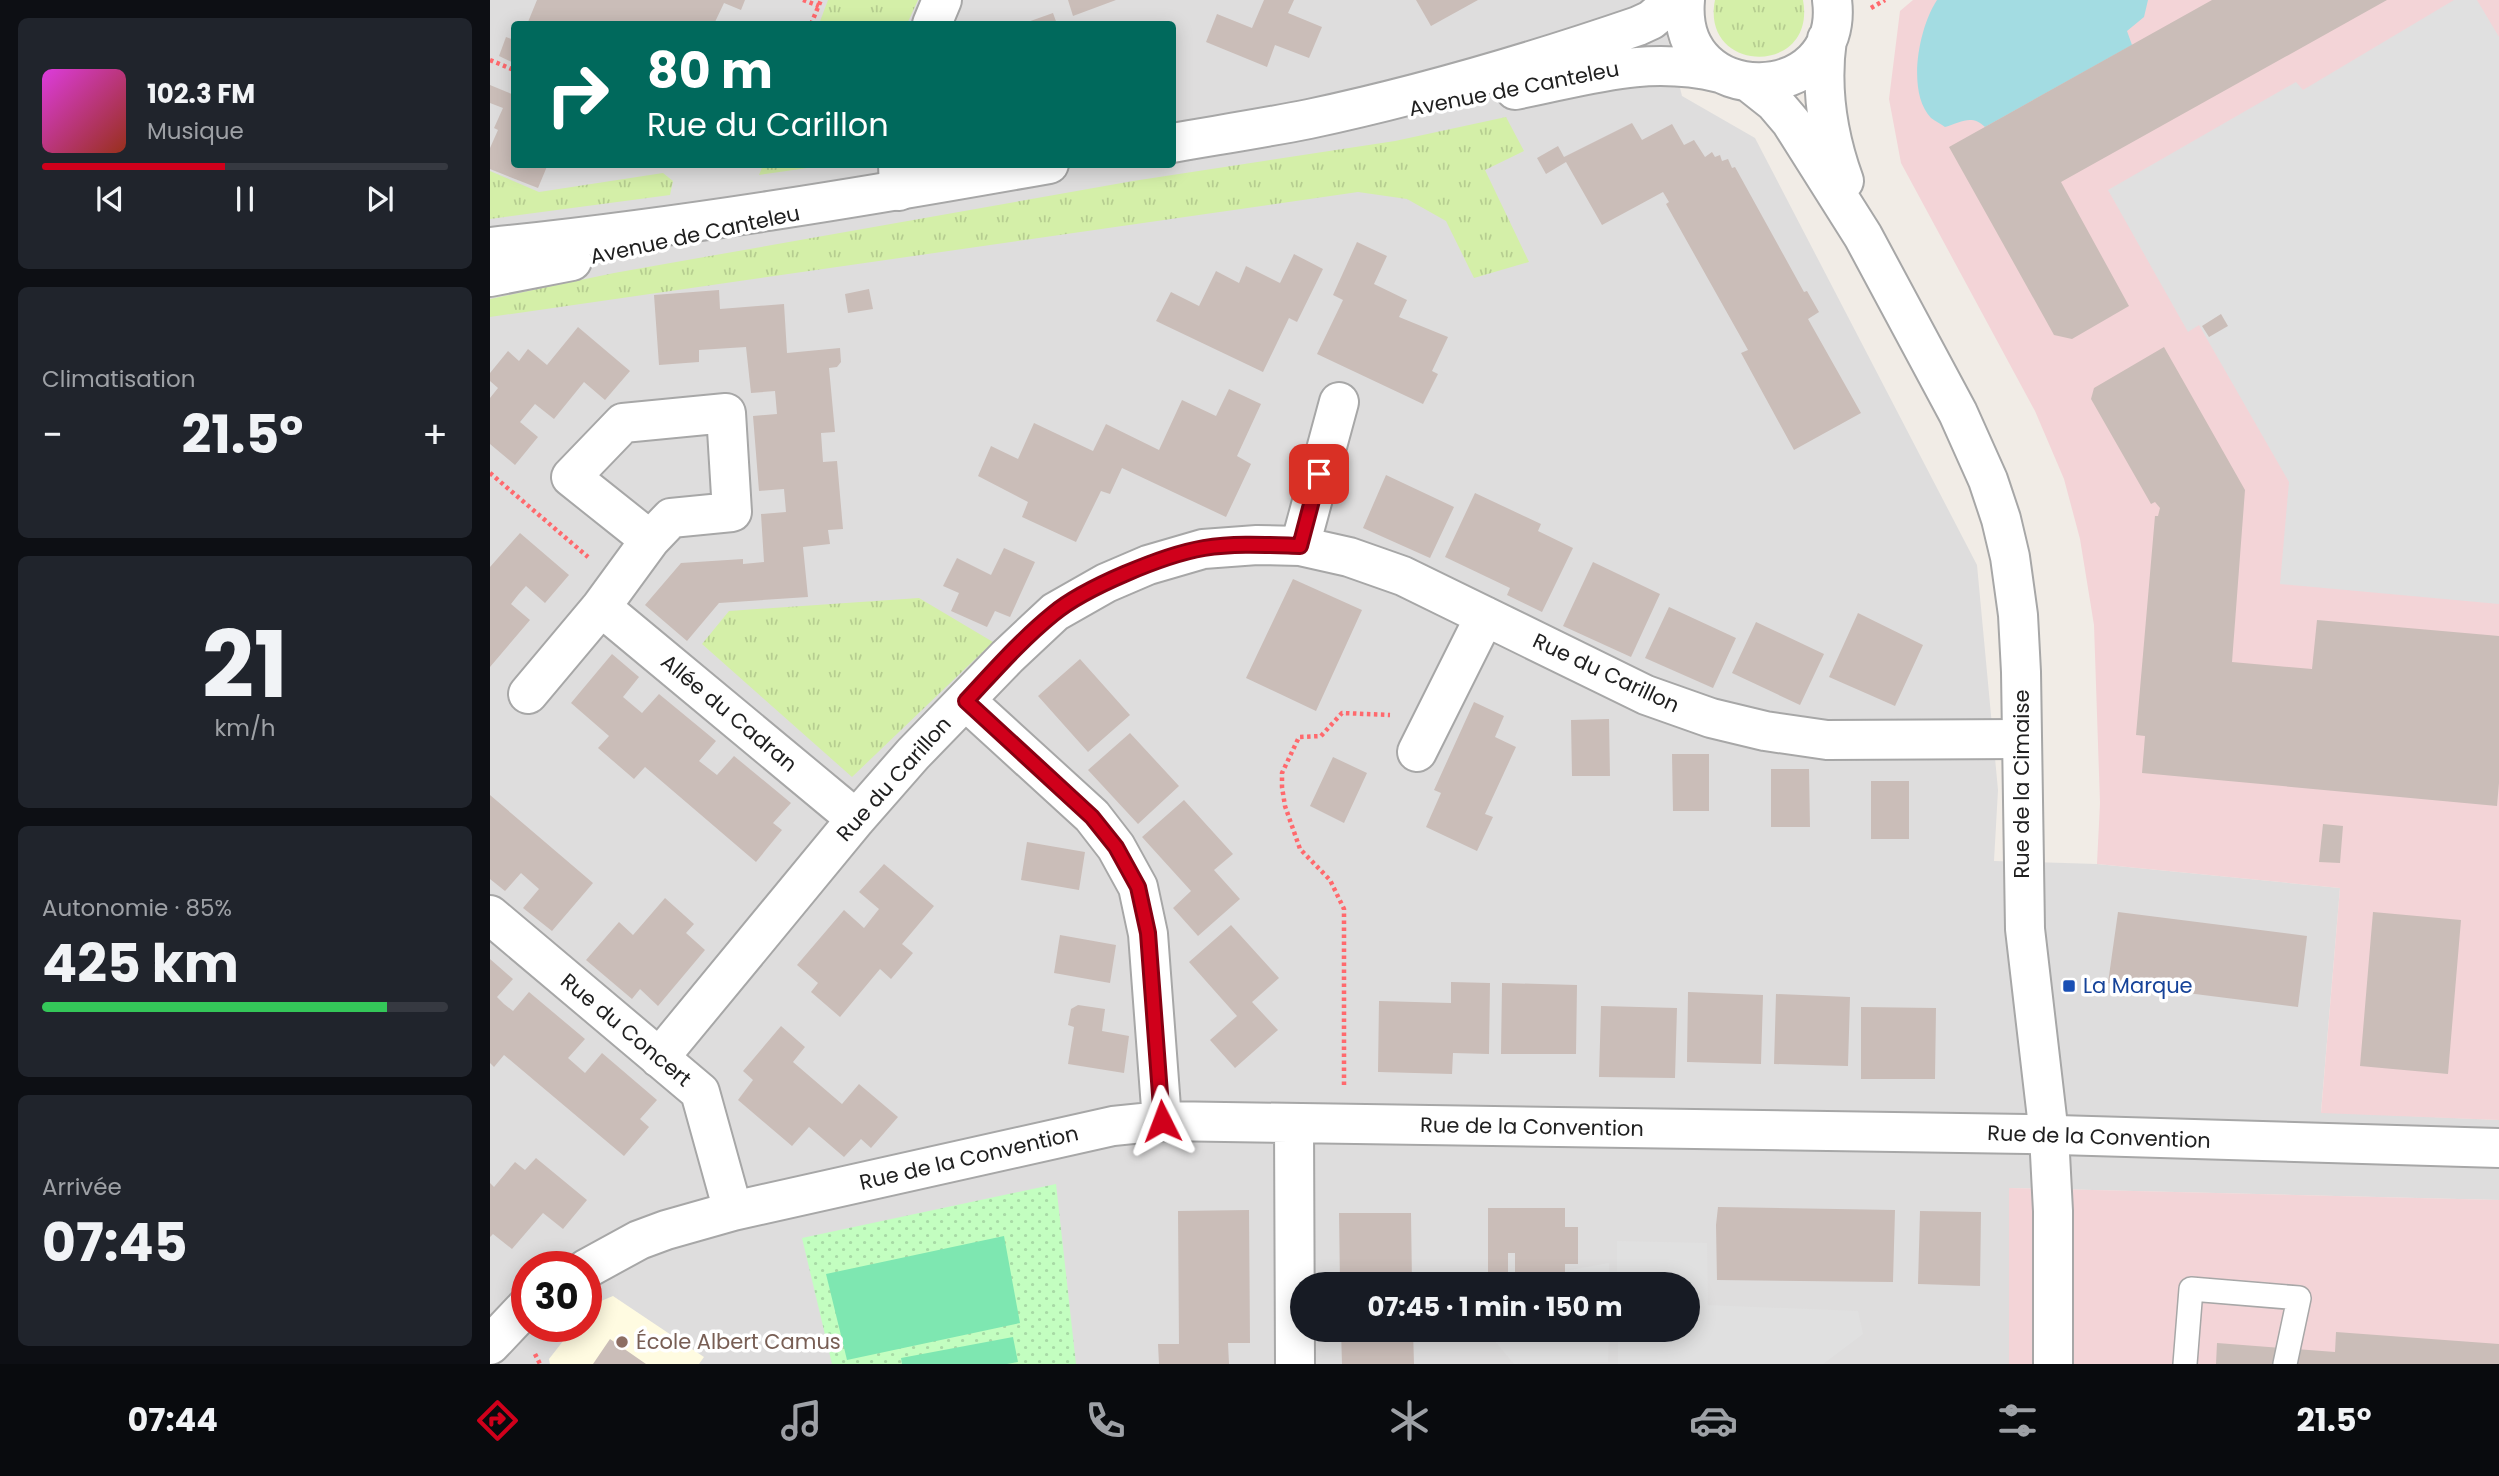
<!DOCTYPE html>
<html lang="fr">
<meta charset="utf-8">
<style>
body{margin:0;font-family:Poppins,sans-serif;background:#20242c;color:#f1f3f6;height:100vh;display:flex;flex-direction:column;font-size:26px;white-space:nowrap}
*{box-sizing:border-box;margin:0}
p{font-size:23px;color:#9ea1a6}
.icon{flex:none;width:38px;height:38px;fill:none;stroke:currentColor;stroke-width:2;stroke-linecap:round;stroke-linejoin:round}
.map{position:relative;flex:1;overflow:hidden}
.drawer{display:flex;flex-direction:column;gap:18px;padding:18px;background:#0d0f14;width:490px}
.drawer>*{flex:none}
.guide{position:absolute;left:21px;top:21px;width:665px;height:147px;border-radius:7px;box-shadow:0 4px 18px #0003;background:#00695c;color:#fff;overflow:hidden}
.speed{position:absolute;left:21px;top:1251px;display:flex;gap:14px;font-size:35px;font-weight:700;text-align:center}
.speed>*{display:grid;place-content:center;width:91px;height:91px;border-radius:50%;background:#171b24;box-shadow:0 4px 18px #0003;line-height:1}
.speed .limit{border:10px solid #d22;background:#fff;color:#111}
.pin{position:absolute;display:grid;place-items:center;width:60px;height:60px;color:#fff;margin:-30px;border-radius:14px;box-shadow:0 4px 10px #0006}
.me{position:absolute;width:77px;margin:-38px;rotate:357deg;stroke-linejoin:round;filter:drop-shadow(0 0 5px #0008)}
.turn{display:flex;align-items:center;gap:24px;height:147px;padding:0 21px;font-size:32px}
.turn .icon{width:91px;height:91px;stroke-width:2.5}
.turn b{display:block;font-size:49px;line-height:60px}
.big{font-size:52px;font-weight:700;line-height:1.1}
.drawer .widget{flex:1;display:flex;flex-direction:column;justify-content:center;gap:10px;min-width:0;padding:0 24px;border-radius:10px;background:#20242c}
.drawer .dial{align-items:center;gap:0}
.dial b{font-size:91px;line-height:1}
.song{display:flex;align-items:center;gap:21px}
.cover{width:84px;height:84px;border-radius:10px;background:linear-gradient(135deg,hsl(300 70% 55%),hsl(10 70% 35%))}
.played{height:7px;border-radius:4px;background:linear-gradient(90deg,#d0001b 45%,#363941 45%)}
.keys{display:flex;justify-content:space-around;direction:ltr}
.heat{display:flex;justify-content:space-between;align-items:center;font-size:38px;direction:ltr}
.charge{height:10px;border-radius:5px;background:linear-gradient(90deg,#34c759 85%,#363941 0)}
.trip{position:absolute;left:800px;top:1272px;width:410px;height:70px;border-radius:35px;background:#171b24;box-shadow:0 4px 18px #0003;font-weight:700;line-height:70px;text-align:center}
.tabs{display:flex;height:112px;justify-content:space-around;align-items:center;background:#090b0e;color:#9ea1a6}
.tabs .icon{width:49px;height:49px}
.tabs .selected{color:#d0001b}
.tabs b{font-size:32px;color:#f1f3f6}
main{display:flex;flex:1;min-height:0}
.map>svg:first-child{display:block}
.residential{fill:#dedddd;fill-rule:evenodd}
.commercial{fill:#f3d4d7}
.education{fill:#fffbe1}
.grass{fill:url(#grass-tufts)}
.park{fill:url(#park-dots)}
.pitch{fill:#7ee7b1}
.parking{fill:#e0e0e0}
.water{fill:#a3dce2}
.building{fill:#cabdb8}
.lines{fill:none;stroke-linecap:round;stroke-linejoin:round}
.service-casing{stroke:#a7a7a7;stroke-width:26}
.minor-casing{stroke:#a7a7a7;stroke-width:42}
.tertiary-casing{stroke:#a7a7a7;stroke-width:42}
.path{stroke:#ff696d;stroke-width:4.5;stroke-dasharray:3.5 3.5;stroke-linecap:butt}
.service{stroke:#fff;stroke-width:23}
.minor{stroke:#fff;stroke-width:38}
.tertiary{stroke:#fff;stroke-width:38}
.route-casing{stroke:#870012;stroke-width:18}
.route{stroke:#d0001b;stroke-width:12}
.transit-dot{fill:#1a4fb4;stroke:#fff;stroke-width:2.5}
.education-dot{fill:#8d6e63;stroke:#fff;stroke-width:2.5}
.labels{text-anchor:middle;stroke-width:7;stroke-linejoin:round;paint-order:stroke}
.street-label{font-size:21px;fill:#202020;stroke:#fff}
.transit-label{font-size:21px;fill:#164399;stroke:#fff;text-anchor:start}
.education-label{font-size:21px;fill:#785e54;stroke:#fff;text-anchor:start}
</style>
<main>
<section class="drawer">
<div class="widget">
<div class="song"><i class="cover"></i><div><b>102.3 FM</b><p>Musique</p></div></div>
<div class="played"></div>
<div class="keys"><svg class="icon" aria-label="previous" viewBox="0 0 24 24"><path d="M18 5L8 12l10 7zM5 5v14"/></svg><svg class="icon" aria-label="pause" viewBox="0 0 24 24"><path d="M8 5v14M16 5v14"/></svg><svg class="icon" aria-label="next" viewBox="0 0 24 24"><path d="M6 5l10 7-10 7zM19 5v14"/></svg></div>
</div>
<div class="widget"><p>Climatisation</p>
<div class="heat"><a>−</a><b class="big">21.5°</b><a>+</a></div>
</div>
<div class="widget dial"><b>21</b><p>km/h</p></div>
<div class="widget"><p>Autonomie · 85%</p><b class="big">425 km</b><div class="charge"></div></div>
<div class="widget"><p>Arrivée</p><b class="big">07:45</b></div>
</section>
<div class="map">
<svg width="2009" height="1364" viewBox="0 0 2009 1364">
<defs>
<pattern id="grass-tufts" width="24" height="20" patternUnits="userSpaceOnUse" patternTransform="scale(1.75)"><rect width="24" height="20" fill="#d4efa8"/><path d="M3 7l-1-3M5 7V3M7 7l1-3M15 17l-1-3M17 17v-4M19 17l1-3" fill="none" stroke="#b6cd90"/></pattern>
<pattern id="park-dots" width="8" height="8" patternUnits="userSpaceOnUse" patternTransform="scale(1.75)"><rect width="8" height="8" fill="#c3fec0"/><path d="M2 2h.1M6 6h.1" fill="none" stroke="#a7d9a5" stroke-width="1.8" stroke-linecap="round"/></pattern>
</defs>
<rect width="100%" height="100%" fill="#f1ece6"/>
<path class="residential" d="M 0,0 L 1168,0 L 1192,96 L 1265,138 L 1487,565 L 1508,790 L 1504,861 L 1607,864 L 1850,888 L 1831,1112 L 2009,1120 L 2009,1200 L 1520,1188 L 1519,1364 L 0,1364 ZM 24,24 L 682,24 L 682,164 L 24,164 ZM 37,1267 L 96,1267 L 96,1326 L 37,1326 ZM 812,1284 L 1197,1284 L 1197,1330 L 812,1330 Z"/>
<path class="commercial" d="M 1423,0 L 2009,0 L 2009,1120 L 1831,1113 L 1850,888 L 1607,864 L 1610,803 L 1604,625 L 1590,539 L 1574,479 L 1545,411 L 1411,163 L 1399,99 L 1410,11 Z
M 1519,1188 L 2009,1200 L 2009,1364 L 1519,1364 Z"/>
<path class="education" d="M 123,1296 L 214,1357 L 209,1364 L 60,1364 L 59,1359 L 84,1327 L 96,1326 L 96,1311 L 99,1306 Z"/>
<path class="grass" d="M 338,0 L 428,0 L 417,24 L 329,24 Z
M 1225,0 L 1313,0 C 1327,77 1210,74 1225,0 Z
M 1016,117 L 1034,151 L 995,170 L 1039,262 L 984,278 L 956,221 L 917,199 L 868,192 L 0,317 L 0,299 L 124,273 L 643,181 L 905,141 Z
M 273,165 L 273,164 L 338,165 L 269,175 Z
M 0,171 L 49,192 L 173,173 L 183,181 L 180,195 L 0,219 Z
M 429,598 L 503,642 L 362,777 L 212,644 L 239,611 Z"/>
<path class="park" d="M 566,1184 L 586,1364 L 342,1364 L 312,1238 Z"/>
<path class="pitch" d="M 514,1236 L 530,1323 L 357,1360 L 336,1274 Z
M 523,1337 L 528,1362 L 517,1364 L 412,1364 L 411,1358 Z"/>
<path class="parking" d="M 1964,0 L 1987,0 L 2009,37 L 2009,604 L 1790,584 L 1799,482 L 1709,325 L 1698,332 L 1618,190 L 1806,82 L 1813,90 Z
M 1127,1241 L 1217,1243 L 1218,1305 L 1368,1311 L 1373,1334 L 1333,1364 L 1128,1364 L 1128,1330 L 1197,1330 L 1197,1284 L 1127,1284 Z
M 1119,1263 L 1119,1284 L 1075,1284 L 1080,1270 Z
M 1022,1330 L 1119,1330 L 1118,1362 L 1024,1364 L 1004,1340 L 1007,1333 Z"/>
<path class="water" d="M 1447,0 L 1658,0 L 1654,17 L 1637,31 L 1642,45 L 1495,127 C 1482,114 1471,122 1455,127 C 1451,124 1445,121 1441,118 C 1416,92 1429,27 1447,0 Z"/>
<path class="building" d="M 47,0 L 255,0 L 251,10 L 234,3 L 225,22 L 230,24 L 40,24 L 38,22 Z
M 578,0 L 626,0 L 583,16 Z
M 774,0 L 804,0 L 798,13 L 832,27 L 819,58 L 785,45 L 777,67 L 716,42 L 727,14 L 762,28 Z
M 926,0 L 988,0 L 941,26 Z
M 1722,0 L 1897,0 L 1571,182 L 1639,306 L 1582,339 L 1564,335 L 1459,147 Z
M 563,13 L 567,24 L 532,24 Z
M 16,37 L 24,40 L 24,63 L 9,56 Z
M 0,85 L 24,95 L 24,164 L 58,164 L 48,188 L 0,169 L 0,148 L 8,130 L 4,128 L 13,108 L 0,103 Z
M 1142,123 L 1152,140 L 1182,124 L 1194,145 L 1204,140 L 1215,157 L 1222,152 L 1225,157 L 1230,155 L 1232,161 L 1238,159 L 1242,168 L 1245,167 L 1314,292 L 1317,291 L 1329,312 L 1318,319 L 1371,413 L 1304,450 L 1251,353 L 1258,350 L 1176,204 L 1179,202 L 1173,192 L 1112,225 L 1076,162 L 1056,174 L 1047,158 L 1068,146 L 1074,157 Z
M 867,242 L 897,256 L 884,284 L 917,300 L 909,317 L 958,337 L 942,371 L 948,374 L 933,404 L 827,354 L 853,300 L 843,295 Z
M 804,254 L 833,269 L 807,322 L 799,318 L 773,372 L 666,321 L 681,292 L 709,306 L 726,271 L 749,283 L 756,266 L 790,283 Z
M 379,289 L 383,309 L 358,313 L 355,294 Z
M 229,290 L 230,309 L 294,304 L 297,353 L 350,348 L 351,362 L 347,367 L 339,368 L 345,432 L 331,433 L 333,462 L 347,461 L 353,529 L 338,530 L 340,544 L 313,547 L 318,597 L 229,603 L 197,641 L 155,605 L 191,563 L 253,559 L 253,564 L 274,562 L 271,514 L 296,512 L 294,489 L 269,491 L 263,416 L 287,414 L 285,391 L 261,393 L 256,347 L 209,350 L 209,362 L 169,365 L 164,295 Z
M 1731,314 L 1738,326 L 1719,337 L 1712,326 Z
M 88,327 L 140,371 L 115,400 L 94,382 L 64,419 L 45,404 L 30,422 L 48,437 L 25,465 L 0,444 L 0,398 L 8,388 L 0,381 L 0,373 L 18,351 L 29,361 L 38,349 L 57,365 Z
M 1674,347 L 1755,490 L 1742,662 L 1822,669 L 1827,620 L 2009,636 L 2009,783 L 2007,806 L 1652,773 L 1655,736 L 1646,735 L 1665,516 L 1668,516 L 1670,508 L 1665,502 L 1661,504 L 1601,399 L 1604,388 Z
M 739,389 L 771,404 L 747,456 L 761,464 L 736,517 L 632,468 L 620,494 L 611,491 L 586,542 L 532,517 L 538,502 L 488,476 L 501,446 L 528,459 L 544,423 L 603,451 L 616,424 L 669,450 L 692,400 L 726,416 Z
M 896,475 L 964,507 L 940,558 L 873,528 Z
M 985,493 L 1051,524 L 1048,531 L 1083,548 L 1052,612 L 1017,595 L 1020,588 L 955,557 Z
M 30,533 L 79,575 L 55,603 L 36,586 L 28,595 L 21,604 L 40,620 L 0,667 L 0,567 Z
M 514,548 L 545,562 L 520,617 L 505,611 L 497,627 L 461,611 L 469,593 L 453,586 L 467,558 L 501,575 Z
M 1103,562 L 1170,594 L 1141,657 L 1073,626 Z
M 803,579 L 872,610 L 826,711 L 756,678 Z
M 1179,607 L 1246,638 L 1223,688 L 1155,658 Z
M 1368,613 L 1433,645 L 1405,706 L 1339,677 Z
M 1266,622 L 1334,654 L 1310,705 L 1242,673 Z
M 122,654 L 149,677 L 133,697 L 152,713 L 169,694 L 226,741 L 209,761 L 227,775 L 244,756 L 301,803 L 283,823 L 292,830 L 266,862 L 155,767 L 144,779 L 108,748 L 119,736 L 81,703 Z
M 590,659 L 640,715 L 598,752 L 548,696 Z
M 984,702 L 1014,716 L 1005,737 L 1026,747 L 995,814 L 1003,817 L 987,851 L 936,827 L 951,793 L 944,790 Z
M 1119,719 L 1120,776 L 1082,776 L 1081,720 Z
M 640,733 L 689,786 L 648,824 L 598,770 Z
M 1182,754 L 1219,754 L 1219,811 L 1183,811 Z
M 843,757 L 877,773 L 854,823 L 820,806 Z
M 1281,769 L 1319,769 L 1320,827 L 1281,827 Z
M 1381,781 L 1419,781 L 1419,839 L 1381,839 Z
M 0,795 L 103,883 L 62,931 L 33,908 L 49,889 L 31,873 L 15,891 L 0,879 Z
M 694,800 L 743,854 L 724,870 L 750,899 L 708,936 L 683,908 L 701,891 L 652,837 Z
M 1833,824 L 1853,826 L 1850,863 L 1829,862 Z
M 537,842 L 595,852 L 589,890 L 531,880 Z
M 394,864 L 444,906 L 412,944 L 423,953 L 401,979 L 390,969 L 350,1017 L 321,992 L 328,983 L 307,965 L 354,910 L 374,928 L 389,909 L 369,892 Z
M 175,898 L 204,924 L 196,933 L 215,950 L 168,1006 L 150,989 L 142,999 L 96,960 L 129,922 L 143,935 Z
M 1628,912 L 1817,936 L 1808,1007 L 1618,983 Z
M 1883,912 L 1971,920 L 1958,1074 L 1870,1066 Z
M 741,925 L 789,978 L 762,1002 L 788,1030 L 745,1068 L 720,1040 L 747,1016 L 699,962 Z
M 570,935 L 626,945 L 620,983 L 564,973 Z
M 0,959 L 23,979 L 7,997 L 14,1004 L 23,1011 L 39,992 L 95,1039 L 78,1058 L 86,1065 L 95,1073 L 112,1053 L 167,1100 L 150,1119 L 159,1127 L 134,1156 L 14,1055 L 4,1067 L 0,1063 Z
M 961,982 L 1000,983 L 999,1054 L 963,1053 L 962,1074 L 888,1072 L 889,1001 L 961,1003 Z
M 1012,983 L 1087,985 L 1086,1054 L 1011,1054 Z
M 1198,992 L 1273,995 L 1271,1064 L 1197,1062 Z
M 1286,994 L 1360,997 L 1358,1066 L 1284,1064 Z
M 588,1005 L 615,1009 L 612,1031 L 639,1036 L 634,1073 L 578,1064 L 584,1027 L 578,1025 L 581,1009 Z
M 1111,1006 L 1187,1008 L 1185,1078 L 1109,1077 Z
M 1371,1007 L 1446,1008 L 1445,1079 L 1371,1079 Z
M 291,1026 L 315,1047 L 303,1062 L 352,1104 L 369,1084 L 408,1117 L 381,1148 L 371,1139 L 354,1157 L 319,1127 L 302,1146 L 248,1100 L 263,1080 L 253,1071 Z
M 46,1158 L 97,1200 L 73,1229 L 53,1213 L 22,1249 L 3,1234 L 0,1237 L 0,1183 L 4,1187 L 25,1162 L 35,1170 Z
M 1228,1207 L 1405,1210 L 1403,1282 L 1227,1280 L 1226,1225 Z
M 998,1208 L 1075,1208 L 1075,1227 L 1088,1227 L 1088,1264 L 1075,1264 L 1075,1274 L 1025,1274 L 1025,1253 L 1018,1253 L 1018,1272 L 998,1272 Z
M 759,1210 L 760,1343 L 738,1343 L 739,1364 L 669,1364 L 668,1344 L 689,1344 L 688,1211 Z
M 1430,1211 L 1491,1212 L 1490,1286 L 1428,1284 Z
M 849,1213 L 921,1213 L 922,1284 L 850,1284 Z
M 851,1330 L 923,1330 L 924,1364 L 852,1364 Z
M 1846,1332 L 2009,1344 L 2009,1364 L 1726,1364 L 1727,1343 L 1845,1352 Z
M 120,1339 L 156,1364 L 103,1364 Z"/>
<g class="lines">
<g class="service-casing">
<path id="service" d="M 1695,1364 L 1701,1289 L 1809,1298 L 1795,1364"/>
</g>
<g class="minor-casing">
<path id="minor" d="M 442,24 L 452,0
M 408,164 L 409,191
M 160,540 L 81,477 L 133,423 L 236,413 L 242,512 L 181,518 L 160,540 L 111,607 L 366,819
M 810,546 L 849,402
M 38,694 L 111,607
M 476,701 L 602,816 L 626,847 L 648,887 L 658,934 L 672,1121
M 927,752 L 995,616
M 0,915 L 210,1092 L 243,1211
M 169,1058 L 366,819 L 423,754 L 517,657 L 565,612 L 616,583 L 658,565 L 713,549 L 767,545 L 810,546 L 859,557 L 913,576 L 1156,695 L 1221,718 L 1275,731 L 1337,740 L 1531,739
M 804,1123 L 805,1364
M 96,1269 L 149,1240 L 176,1230 L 243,1211 L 623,1126 L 672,1121 L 1537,1134 L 2009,1148
M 0,1345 L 37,1306"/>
</g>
<g class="tertiary-casing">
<path id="tertiary" d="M 1195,0 C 1185,112 1356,107 1342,0
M 1337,39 C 1330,88 1337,134 1354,181
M 1260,83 L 1284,102 L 1301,122 L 1373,236 L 1468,413 L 1498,480 L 1511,519 L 1520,557 L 1528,615 L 1531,672 L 1535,929 L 1559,1135 L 1563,1211 L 1563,1364
M 1025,90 C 1097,76 1155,55 1230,73
M 682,143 C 728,135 774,128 819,119 C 931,95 1040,63 1148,26 L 1161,20 L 1185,0
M 0,247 C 187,228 373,197 559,164
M 0,277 L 82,261"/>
</g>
<path class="path" d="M 313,0 L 329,6
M 1381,8 L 1395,0
M 321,24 L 331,0
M 0,60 L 24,70
M 0,473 L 98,557
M 854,1085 L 854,909 L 840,880 L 810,849 L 795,806 L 792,787 L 792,773 L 809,737 L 831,736 L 852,713 L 900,715
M 45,1354 L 50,1364"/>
<use href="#service" class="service"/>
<use href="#minor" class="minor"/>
<use href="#tertiary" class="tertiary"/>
</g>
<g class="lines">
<g class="route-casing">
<path id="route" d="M 672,1121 L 658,933 L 648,887 L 626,847 L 602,817 L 476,701 C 504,671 531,640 563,614 C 594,588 673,555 714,548 C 745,543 778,545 810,546 L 829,474"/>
</g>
<use href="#route" class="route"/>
</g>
<rect class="transit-dot" x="1572" y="979" width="14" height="14" rx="3.5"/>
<circle class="education-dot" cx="132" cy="1342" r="7"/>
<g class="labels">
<g class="street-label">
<text transform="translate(1024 89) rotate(-11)" y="7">Avenue de Canteleu</text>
<text transform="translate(205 235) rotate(-12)" y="7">Avenue de Canteleu</text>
<text transform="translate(1116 673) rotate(25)" y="7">Rue du Carillon</text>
<text transform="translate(239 713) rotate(40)" y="7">Allée du Cadran</text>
<text transform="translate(404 779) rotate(-48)" y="7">Rue du Carillon</text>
<text transform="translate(1532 784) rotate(-90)" y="7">Rue de la Cimaise</text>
<text transform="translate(136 1030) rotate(40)" y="7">Rue du Concert</text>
<text transform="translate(1042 1127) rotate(1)" y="7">Rue de la Convention</text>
<text transform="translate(1609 1137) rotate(2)" y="7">Rue de la Convention</text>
<text transform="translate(479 1158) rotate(-13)" y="7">Rue de la Convention</text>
</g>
<g class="transit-label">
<text x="1593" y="993">La Marque</text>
</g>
<g class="education-label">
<text x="146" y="1349">École Albert Camus</text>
</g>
</g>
</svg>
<div class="speed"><div class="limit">30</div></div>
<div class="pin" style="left:829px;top:474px;background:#d93025"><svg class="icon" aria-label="arrive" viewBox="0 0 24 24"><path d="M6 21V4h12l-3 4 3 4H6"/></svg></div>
<svg class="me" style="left:672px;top:1121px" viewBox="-20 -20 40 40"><path d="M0-17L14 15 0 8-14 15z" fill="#d0001b" stroke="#fff" stroke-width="4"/></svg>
<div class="trip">07:45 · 1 min · 150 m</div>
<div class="guide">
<div class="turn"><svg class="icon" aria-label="right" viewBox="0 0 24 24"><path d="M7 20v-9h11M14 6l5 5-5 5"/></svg><div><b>80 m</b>Rue du Carillon</div></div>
</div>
</div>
</main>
<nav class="tabs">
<b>07:44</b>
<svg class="icon selected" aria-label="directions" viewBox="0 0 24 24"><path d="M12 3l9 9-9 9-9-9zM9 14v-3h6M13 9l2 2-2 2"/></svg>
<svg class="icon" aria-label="music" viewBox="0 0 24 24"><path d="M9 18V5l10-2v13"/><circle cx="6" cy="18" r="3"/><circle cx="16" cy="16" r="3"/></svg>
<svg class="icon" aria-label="phone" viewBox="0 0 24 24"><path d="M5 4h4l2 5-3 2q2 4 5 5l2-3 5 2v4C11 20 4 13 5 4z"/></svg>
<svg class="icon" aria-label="climate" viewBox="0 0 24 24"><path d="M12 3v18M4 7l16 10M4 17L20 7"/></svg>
<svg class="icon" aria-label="car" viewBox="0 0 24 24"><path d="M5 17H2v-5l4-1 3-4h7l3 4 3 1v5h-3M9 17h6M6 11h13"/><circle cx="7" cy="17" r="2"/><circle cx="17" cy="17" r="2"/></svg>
<svg class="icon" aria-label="filters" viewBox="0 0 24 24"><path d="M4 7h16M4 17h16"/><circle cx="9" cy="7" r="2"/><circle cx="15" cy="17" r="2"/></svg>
<b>21.5°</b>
</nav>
